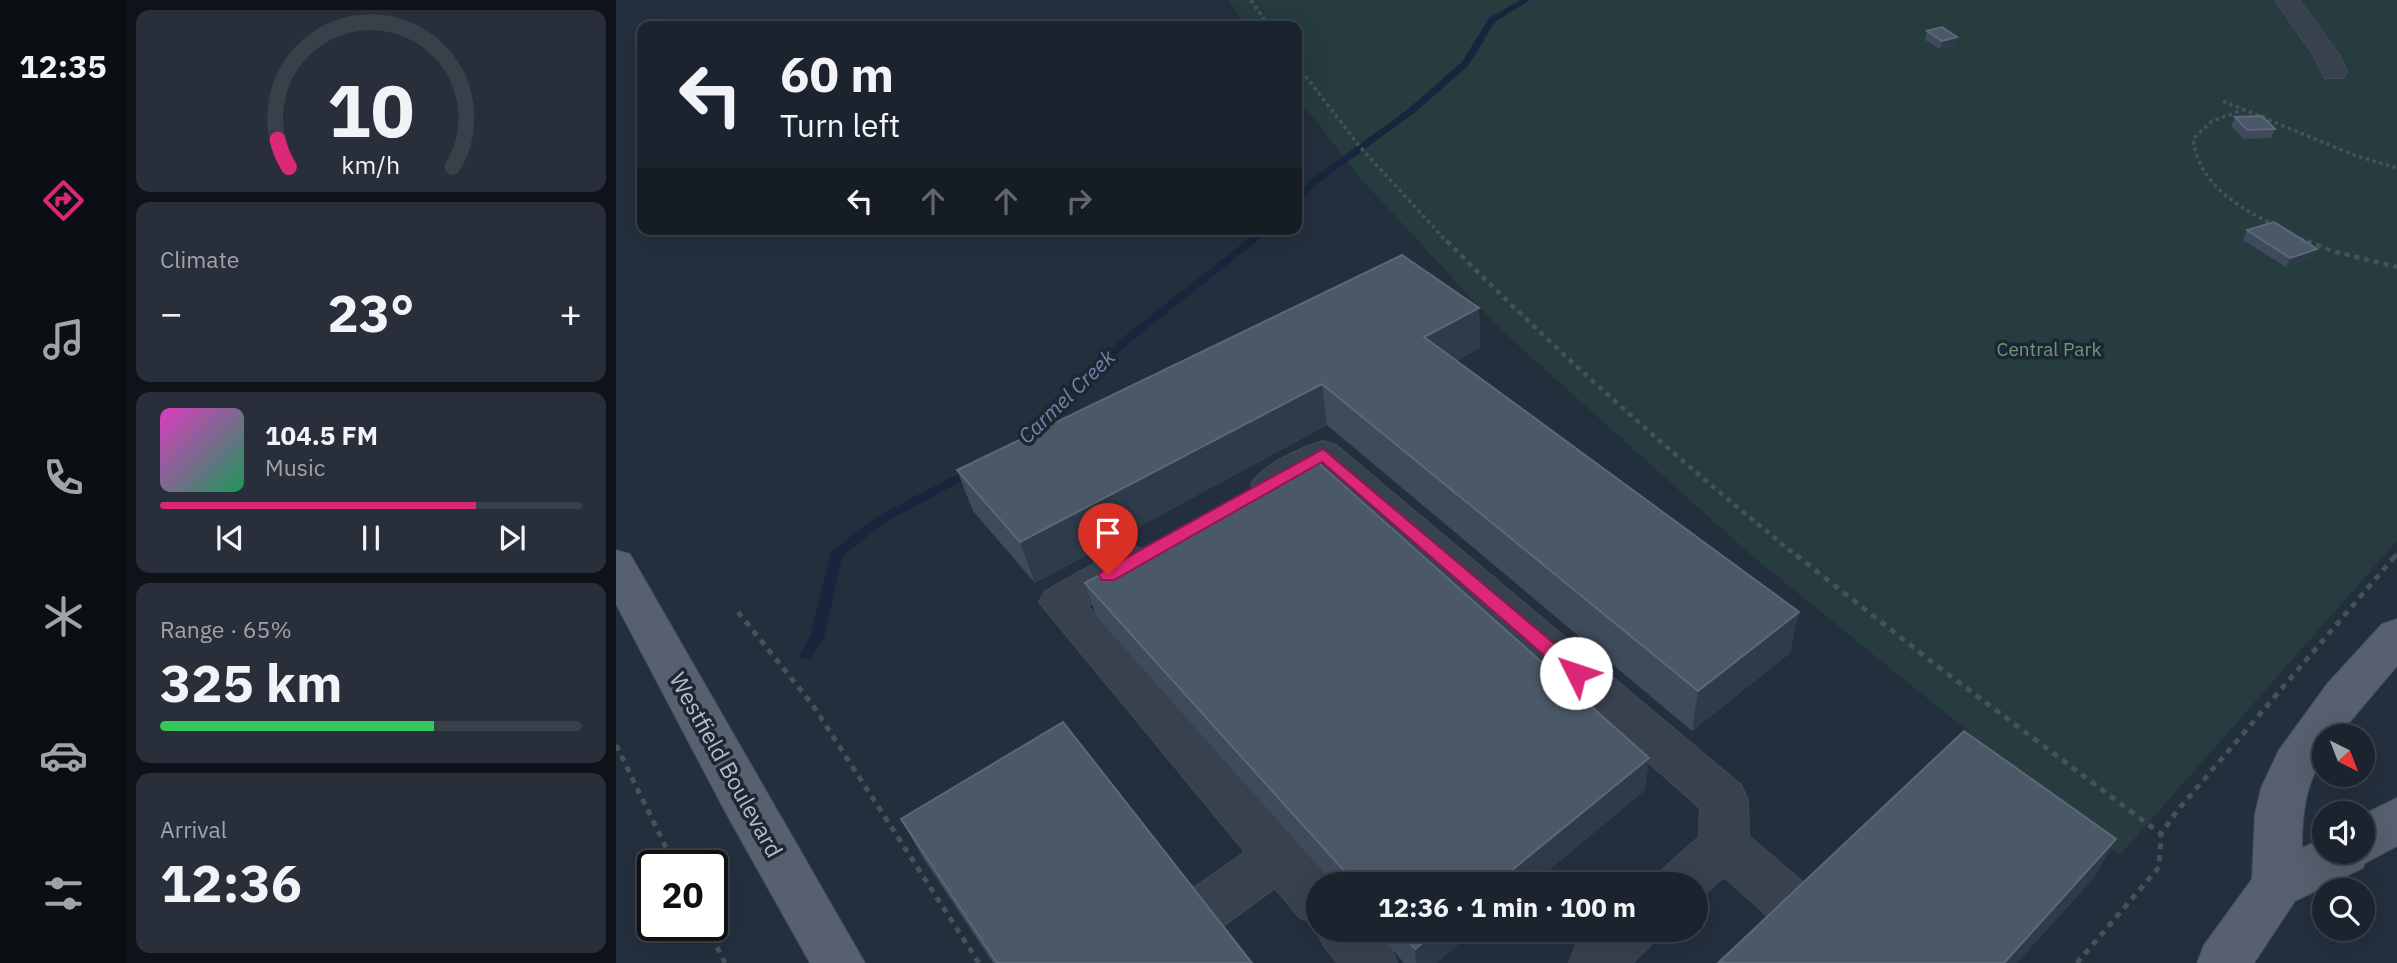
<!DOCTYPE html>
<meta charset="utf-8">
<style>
body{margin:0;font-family:"IBM Plex Sans",sans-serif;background:#282f3a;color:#f1f3f6;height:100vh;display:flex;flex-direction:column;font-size:26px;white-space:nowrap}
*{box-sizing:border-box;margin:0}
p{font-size:23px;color:#a0a4aa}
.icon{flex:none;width:38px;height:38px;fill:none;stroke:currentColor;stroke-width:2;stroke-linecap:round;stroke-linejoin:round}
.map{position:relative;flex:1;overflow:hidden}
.panel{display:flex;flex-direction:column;gap:10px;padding:10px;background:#0f1319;width:490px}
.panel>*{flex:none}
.banner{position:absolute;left:21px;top:21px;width:665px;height:214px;border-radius:14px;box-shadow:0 7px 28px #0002,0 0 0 2px #39404a;background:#1b232e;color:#f1f3f6;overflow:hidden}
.needle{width:46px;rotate:138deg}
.controls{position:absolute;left:1696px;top:724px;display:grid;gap:14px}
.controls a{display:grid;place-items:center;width:63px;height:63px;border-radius:50%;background:#1b232e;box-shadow:0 7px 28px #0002,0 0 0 2px #39404a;font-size:35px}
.speed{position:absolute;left:21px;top:850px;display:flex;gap:14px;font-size:35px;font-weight:700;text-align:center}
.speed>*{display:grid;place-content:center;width:91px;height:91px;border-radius:50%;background:#1b232e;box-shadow:0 7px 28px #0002,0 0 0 2px #39404a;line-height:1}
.speed .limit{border:4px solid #111;border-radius:10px;background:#fff;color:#111}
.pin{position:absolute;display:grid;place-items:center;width:60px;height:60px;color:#fff;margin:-72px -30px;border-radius:50% 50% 50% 0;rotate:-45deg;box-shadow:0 0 7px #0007}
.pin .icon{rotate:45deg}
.me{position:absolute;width:77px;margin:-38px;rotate:311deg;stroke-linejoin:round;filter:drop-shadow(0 0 5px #0008)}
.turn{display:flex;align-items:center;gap:24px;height:147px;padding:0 28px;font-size:32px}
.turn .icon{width:91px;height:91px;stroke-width:2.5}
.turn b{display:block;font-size:49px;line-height:60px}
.lanes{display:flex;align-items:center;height:66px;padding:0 28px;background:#0003;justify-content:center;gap:35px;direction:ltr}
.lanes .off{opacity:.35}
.big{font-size:52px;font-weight:800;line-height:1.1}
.panel .tile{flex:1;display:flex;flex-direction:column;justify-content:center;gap:10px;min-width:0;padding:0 24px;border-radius:14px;background:#282f3a}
.panel .dial{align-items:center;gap:0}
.dial svg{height:182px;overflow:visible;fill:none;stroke:#39404a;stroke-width:7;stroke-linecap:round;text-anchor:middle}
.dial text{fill:#f1f3f6;stroke:none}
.song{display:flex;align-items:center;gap:21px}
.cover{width:84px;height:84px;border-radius:10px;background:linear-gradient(135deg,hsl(310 70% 55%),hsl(150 70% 35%))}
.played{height:7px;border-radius:4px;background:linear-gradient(90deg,#db2777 75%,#39404a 75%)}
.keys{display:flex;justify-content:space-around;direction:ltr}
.heat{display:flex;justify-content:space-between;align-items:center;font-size:38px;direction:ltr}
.charge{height:10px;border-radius:5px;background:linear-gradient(90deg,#34c759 65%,#39404a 0)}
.trip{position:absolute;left:690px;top:872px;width:402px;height:70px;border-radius:35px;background:#1b232e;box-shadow:0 7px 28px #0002,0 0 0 2px #39404a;font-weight:800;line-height:70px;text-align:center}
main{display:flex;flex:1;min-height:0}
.tabs{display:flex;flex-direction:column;width:126px;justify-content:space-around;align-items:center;background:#0b0e12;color:#a0a4aa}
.tabs .icon{width:49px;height:49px}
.tabs .active{color:#db2777}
.tabs b{font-size:32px;color:#f1f3f6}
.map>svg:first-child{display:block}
.green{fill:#263c3f}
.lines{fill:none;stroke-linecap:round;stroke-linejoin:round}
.stream{fill:#17263c;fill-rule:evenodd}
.minor-casing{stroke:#414a57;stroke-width:2}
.major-casing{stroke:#414a57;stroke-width:2}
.path-far2{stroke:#3f5557;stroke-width:3.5;stroke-dasharray:3.5 3.5;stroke-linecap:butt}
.path-far1{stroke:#3f5557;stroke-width:4.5;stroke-dasharray:5 5;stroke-linecap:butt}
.path{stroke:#3f5557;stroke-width:5;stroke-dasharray:6 6;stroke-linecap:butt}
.minor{fill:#38414e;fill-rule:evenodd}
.major{fill:#56606e;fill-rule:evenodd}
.wall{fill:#3f4b5c}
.shaded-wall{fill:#2f3b4b}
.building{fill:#4b5868;stroke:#5c6777;stroke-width:2}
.route{fill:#db2777;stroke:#8e194d;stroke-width:2}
.labels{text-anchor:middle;stroke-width:7;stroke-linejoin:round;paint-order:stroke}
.park-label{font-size:19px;fill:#6b9a76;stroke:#1d2633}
.water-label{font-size:21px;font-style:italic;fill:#6d86a8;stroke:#1d2633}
.near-street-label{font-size:23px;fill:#b4bcc9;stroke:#1d2633}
</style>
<main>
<nav class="tabs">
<b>12:35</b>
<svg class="icon active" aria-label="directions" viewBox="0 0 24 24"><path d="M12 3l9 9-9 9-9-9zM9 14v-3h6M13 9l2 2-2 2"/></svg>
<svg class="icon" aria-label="music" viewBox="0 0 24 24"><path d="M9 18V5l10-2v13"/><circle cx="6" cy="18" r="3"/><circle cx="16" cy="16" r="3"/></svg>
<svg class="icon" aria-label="phone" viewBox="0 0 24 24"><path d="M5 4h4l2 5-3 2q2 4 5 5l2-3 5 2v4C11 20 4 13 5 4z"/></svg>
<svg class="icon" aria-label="climate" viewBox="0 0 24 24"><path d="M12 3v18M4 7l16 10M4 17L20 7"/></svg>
<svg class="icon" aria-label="car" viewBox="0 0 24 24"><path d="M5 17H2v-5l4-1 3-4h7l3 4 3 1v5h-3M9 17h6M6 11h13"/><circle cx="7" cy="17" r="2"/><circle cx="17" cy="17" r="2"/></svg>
<svg class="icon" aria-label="filters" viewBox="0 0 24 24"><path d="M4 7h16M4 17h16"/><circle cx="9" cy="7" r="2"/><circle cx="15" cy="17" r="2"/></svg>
</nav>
<section class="panel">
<div class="tile dial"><svg viewBox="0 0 100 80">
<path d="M14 69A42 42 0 1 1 86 69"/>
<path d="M14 69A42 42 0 0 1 9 57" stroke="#db2777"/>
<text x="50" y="56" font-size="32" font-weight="700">10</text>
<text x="50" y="72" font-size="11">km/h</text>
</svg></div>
<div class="tile"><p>Climate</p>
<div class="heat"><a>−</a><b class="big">23°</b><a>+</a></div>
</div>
<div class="tile">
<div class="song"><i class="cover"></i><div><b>104.5 FM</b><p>Music</p></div></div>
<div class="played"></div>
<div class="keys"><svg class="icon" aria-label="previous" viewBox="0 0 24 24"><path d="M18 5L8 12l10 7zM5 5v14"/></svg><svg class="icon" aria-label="pause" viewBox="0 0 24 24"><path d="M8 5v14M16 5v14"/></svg><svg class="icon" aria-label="next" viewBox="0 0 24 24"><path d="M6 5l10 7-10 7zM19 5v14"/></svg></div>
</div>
<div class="tile"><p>Range · 65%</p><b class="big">325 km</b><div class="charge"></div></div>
<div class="tile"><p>Arrival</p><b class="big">12:36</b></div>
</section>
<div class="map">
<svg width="1781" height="963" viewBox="0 0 1781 963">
<rect width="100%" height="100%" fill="#242f3e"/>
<path class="green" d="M 613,0 L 1781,0 L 1781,541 L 1504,855 L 1135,555 L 882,327 L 745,179 L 681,97 L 681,26 L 629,26 Z"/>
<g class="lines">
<path class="stream" d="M 904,0 L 914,0 L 879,22 L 852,66 L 798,113 L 701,184 L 684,202 L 681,203 L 681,195 L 695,180 L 792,109 L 846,62 L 873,18 Z
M 645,229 L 656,229 L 518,339 L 453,398 L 404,449 L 396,449 L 394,446 L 396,443 L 445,392 L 510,335 Z
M 357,466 L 363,470 L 361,473 L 268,523 L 226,557 L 208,639 L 195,658 L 190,659 L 185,658 L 183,654 L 194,637 L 215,552 L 260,517 Z"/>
<g class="minor-casing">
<path id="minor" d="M 1659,0 L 1683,0 L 1724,56 L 1731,72 L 1727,78 L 1709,78 L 1698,56 Z
M 707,441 L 720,445 L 1125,785 L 1132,800 L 1133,836 L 1202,895 L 1210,912 L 1202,929 L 1184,936 L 1166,929 L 1108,877 L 1080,902 L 1080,884 L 1041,884 L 1048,868 L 1083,837 L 1084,808 L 704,472 C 683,484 665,501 640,493 L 635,484 C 647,464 684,448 707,441 Z
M 516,546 L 530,550 L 536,561 L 530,572 L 472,606 L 719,884 L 702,884 L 702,924 L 684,918 L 659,888 L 599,932 L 581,939 L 563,932 L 555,915 L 563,898 L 629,852 L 423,602 L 429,591 L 502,550 Z
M 702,925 L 702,929 L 760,929 L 774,945 L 781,963 L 722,963 L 708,946 L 700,929 Z
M 978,929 L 1042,929 L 1034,946 L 1016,963 L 953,963 L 960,945 Z"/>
</g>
<g class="major-casing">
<path id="major" d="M 0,550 L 14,554 L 249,963 L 194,963 L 111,815 L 0,604 Z
M 1781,619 L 1781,666 L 1721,737 L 1708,737 C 1708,758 1699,769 1693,788 C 1687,808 1686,828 1686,848 L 1708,838 L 1708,852 L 1746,852 L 1746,815 L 1781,798 L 1781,846 L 1749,863 L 1747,868 L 1679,901 L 1638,963 L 1581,963 L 1588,945 L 1636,879 L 1639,814 L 1645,788 L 1663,750 L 1711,684 L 1766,624 Z"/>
</g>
<path class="path-far2" d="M 635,0 L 653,26
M 681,65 L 744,147 L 832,243
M 1607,101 L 1738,155 L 1781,168
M 1629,109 L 1596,121 L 1577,139 C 1583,184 1620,206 1658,225
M 1678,236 L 1695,243"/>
<path class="path-far1" d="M 831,241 C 941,353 1060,458 1182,557
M 1691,241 L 1716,251 L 1781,267
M 1779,557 L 1781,554"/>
<path class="path" d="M 1180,555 L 1321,666 L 1545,834
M 122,612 L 196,704 L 363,963
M 0,745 L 59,866
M 90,926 L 109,963
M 1461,963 L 1543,867 L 1545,834 L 1561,811 L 1780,555"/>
<use href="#minor" class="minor"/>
<use href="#major" class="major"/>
</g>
<path class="wall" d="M 1311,31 L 1341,37 L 1339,45 L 1324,49 L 1309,40 Z
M 1619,117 L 1659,129 L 1655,138 L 1628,139 L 1615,126 Z
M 1631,230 L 1701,249 L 1696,258 L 1670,267 L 1627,240 Z
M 863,308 L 864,348 L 840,361 L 1174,653 L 1076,731 L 711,425 L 419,583 L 357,511 L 341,470 Z
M 469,583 L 1033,758 L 1029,790 L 916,884 L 718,884 L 480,616 Z
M 285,819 L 636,963 L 377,963 L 307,858 Z
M 758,929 L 861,929 L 820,963 L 788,963 Z"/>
<path class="shaded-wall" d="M 1341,37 L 1339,45 L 1324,49 L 1326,41 Z
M 1701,249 L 1696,258 L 1670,267 L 1674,258 Z
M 863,308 L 864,348 L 810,378 L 808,337 Z
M 706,384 L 711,425 L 419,583 L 404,542 Z
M 1183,612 L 1174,653 L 1076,731 L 1082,691 Z
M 1033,758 L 1029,790 L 916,884 L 879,884 Z
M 1500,839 L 1478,878 L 1401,963 L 1388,963 Z
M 823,929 L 861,929 L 820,963 L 800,963 L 799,949 Z"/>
<path class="building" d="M 1326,27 L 1341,37 L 1326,41 L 1311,31 Z
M 1646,116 L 1659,129 L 1631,130 L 1619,117 Z
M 1658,222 L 1701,249 L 1674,258 L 1631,230 Z
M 786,255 L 863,308 L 808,337 L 1183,612 L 1082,691 L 706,384 L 404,542 L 341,470 Z
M 697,458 L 1033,758 L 879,884 L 740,884 L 469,583 Z
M 447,722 L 636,963 L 381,963 L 285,819 Z
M 1348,731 L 1500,839 L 1388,963 L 1102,963 Z
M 781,929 L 823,929 L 799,949 Z"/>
<path class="route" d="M 707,449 L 967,668 L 969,673 L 967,678 L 954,678 L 706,462 L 498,580 L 486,580 L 483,575 L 486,571 Z"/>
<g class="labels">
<g class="park-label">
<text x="1433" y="356">Central Park</text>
</g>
<g class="water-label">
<text transform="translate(451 397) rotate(-44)" y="7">Carmel Creek</text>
</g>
<g class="near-street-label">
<text transform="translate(110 765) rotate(61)" y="8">Westfield Boulevard</text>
</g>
</g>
</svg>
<div class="controls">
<a><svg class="needle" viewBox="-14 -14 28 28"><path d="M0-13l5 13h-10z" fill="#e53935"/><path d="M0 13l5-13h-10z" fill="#a0a4aa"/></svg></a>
<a><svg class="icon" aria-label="sound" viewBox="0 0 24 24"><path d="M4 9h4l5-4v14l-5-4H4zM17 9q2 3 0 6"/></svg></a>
<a><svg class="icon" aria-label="search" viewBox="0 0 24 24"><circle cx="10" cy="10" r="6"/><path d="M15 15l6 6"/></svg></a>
</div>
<div class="speed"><div class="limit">20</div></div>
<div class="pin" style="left:492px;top:575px;background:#d93025"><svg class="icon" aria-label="arrive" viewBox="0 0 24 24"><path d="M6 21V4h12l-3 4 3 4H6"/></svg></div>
<svg class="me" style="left:960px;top:673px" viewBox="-20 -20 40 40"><circle r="19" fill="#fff"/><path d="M0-13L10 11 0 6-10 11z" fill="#db2777"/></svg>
<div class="trip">12:36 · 1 min · 100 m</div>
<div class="banner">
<div class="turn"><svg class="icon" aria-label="left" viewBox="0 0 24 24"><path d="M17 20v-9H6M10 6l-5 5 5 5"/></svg><div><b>60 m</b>Turn left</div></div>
<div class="lanes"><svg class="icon" aria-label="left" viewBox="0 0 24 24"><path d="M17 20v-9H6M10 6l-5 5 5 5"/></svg><svg class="icon off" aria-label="ahead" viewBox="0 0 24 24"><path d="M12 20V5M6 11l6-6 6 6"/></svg><svg class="icon off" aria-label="ahead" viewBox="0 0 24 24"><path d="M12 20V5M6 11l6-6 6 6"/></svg><svg class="icon off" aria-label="right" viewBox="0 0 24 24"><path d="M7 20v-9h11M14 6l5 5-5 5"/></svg></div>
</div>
</div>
</main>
